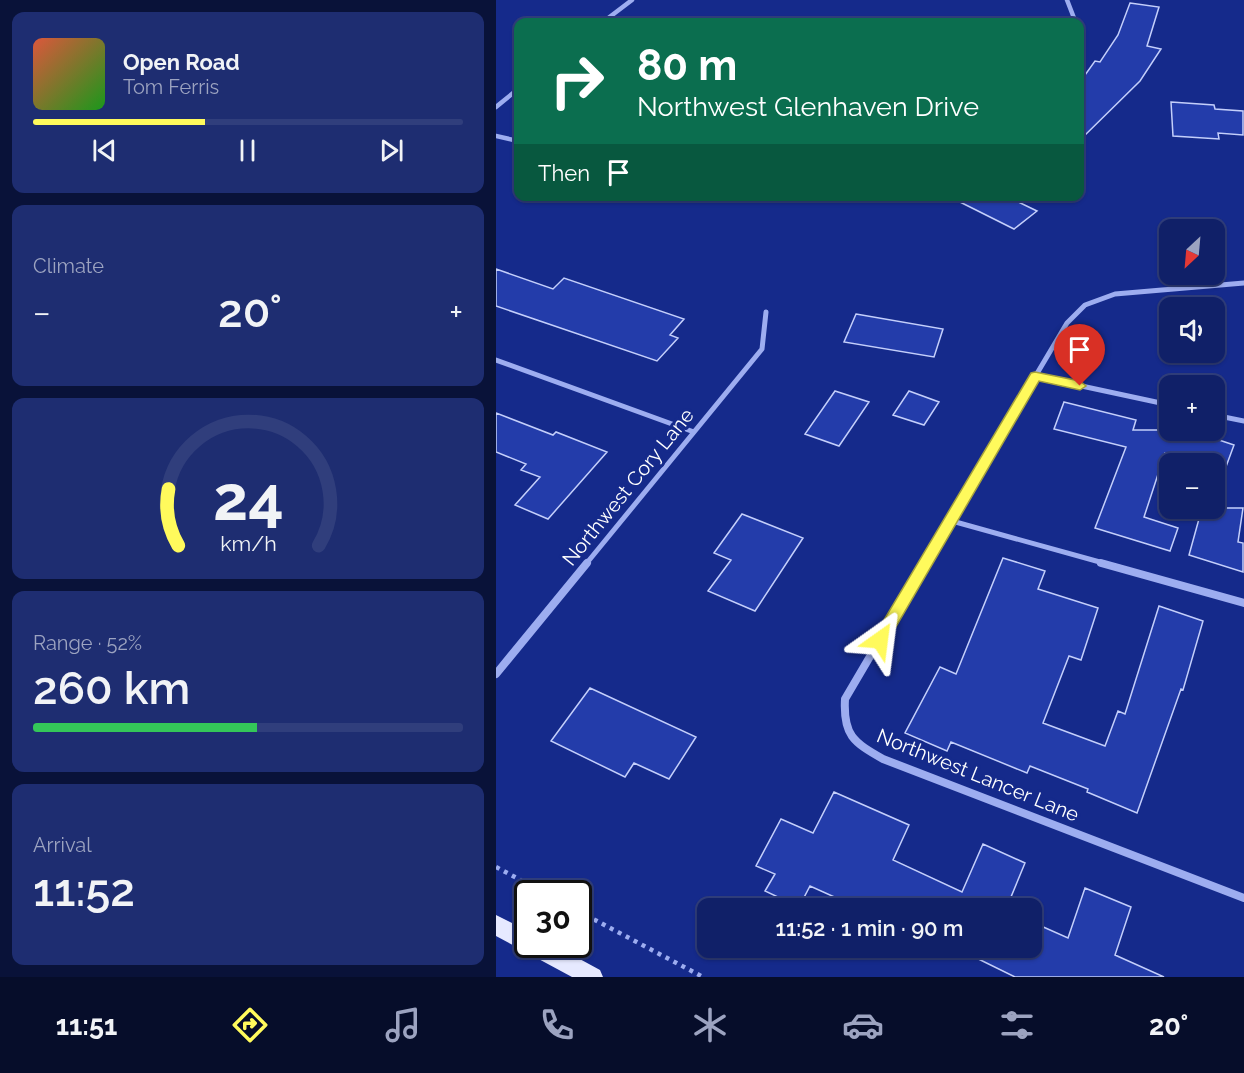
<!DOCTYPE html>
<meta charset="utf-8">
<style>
body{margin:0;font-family:Raleway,sans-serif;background:#1e2d71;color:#f1f3f6;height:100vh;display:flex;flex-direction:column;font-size:22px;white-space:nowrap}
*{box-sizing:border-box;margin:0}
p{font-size:20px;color:#9ca3c0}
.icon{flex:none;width:33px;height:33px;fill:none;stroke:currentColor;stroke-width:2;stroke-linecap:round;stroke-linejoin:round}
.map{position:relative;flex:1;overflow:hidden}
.drawer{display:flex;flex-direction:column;gap:12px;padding:12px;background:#091239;width:496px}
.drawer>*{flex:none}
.top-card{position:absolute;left:18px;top:18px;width:570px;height:183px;border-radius:12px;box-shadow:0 2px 4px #0004,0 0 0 2px #303e7c;background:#0b6e4f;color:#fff;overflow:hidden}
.needle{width:39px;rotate:206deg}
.tools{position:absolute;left:663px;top:219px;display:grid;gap:12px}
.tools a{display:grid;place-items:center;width:66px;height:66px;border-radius:12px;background:#102068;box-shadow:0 2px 4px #0004,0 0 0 2px #303e7c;font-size:30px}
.speed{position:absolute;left:18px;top:880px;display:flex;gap:12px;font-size:30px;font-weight:700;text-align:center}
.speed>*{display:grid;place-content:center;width:78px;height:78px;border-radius:50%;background:#102068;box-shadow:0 2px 4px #0004,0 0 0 2px #303e7c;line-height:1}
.speed .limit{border:3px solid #111;border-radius:9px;background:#fff;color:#111}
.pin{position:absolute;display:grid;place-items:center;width:51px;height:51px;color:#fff;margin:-62px -26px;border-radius:50% 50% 50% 0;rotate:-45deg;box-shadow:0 0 6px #0007}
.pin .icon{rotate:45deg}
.me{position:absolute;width:66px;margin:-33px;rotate:31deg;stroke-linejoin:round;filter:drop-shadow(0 0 4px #0008)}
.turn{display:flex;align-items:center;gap:21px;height:126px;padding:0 24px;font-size:27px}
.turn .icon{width:78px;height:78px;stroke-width:2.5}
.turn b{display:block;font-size:42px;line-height:51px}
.then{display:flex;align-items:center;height:57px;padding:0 24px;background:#0003;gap:12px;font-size:22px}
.big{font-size:45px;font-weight:600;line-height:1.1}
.drawer .widget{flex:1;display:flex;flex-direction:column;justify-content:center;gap:9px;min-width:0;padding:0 21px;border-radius:12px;background:#1e2d71}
.drawer .dial{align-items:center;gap:0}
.dial svg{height:156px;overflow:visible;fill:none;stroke:#303e7c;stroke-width:7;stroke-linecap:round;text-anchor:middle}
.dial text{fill:#f1f3f6;stroke:none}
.song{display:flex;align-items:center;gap:18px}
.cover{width:72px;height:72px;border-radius:9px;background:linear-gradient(135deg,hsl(10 70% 55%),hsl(120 70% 35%))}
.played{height:6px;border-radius:3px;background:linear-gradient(90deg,#fffa5c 40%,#303e7c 40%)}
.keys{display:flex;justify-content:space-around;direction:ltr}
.heat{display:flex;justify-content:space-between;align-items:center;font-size:33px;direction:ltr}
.charge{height:9px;border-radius:4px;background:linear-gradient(90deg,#34c759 52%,#303e7c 0)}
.trip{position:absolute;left:201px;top:898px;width:345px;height:60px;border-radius:12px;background:#102068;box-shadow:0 2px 4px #0004,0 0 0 2px #303e7c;font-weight:600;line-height:60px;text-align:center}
.tab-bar{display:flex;height:96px;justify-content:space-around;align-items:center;background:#060d2a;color:#9ca3c0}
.tab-bar .icon{width:42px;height:42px}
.tab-bar .active{color:#fffa5c}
.tab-bar b{font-size:27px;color:#f1f3f6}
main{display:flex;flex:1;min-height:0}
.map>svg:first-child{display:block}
.building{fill:#233caa;stroke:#c4cffb;stroke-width:1.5}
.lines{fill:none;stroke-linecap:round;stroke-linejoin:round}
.path{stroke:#9dadf0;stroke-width:4.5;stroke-dasharray:4 5;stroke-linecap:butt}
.minor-far2{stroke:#9dadf0;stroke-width:4.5}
.minor-far1{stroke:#9dadf0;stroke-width:5}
.minor{stroke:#9dadf0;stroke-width:8}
.primary{fill:#e6e9ff;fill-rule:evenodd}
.route{fill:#fffa5c;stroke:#a6a23c;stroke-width:1.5}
.labels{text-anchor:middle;stroke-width:6;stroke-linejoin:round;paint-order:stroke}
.street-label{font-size:20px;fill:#fff;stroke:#152a8b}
</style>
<main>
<section class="drawer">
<div class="widget">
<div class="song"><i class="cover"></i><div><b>Open Road</b><p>Tom Ferris</p></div></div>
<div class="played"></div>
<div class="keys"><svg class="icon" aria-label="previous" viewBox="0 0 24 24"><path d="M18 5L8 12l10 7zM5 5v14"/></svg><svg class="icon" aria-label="pause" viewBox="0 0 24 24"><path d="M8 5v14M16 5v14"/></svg><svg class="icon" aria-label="next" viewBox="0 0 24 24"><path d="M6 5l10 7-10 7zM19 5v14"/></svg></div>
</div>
<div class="widget"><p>Climate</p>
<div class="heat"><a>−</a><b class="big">20°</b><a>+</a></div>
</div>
<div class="widget dial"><svg viewBox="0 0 100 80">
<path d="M14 69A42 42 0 1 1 86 69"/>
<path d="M14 69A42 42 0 0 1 9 40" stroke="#fffa5c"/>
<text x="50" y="56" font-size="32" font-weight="700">24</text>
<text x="50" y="72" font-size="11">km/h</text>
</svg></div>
<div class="widget"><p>Range · 52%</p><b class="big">260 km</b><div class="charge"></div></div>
<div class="widget"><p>Arrival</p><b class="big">11:52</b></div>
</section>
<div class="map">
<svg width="748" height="977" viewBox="0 0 748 977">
<rect width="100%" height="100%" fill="#152a8b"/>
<path class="building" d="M 634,3 L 663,7 L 651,46 L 665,49 L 644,81 L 584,140 L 584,82 L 599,61 L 604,62 L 622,35 Z
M 675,102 L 718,105 L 719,109 L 747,111 L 747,135 L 722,133 L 723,139 L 677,136 Z
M 452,196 L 510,196 L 541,211 L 518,229 Z
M 0,269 L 57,289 L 68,278 L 188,319 L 174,335 L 182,338 L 161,361 L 0,306 Z
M 360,314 L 447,329 L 438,357 L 348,342 Z
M 339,391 L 373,402 L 343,446 L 309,434 Z
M 413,391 L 443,402 L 428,425 L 397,415 Z
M 568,402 L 640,420 L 637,430 L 693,430 L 738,445 L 728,472 L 718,469 L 718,464 L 702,464 L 669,453 L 648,517 L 682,528 L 674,551 L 599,528 L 630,447 L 558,429 Z
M 0,413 L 57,435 L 60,432 L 111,452 L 52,519 L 19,505 L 44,477 L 25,470 L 30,464 L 0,452 Z
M 706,508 L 747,508 L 742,542 L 747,543 L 747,572 L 693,555 Z
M 246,514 L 307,538 L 259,611 L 212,591 L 235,560 L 218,553 Z
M 507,558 L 549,571 L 542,589 L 602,608 L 585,660 L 573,656 L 547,723 L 609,746 L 622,711 L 629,714 L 663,606 L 707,621 L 687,690 L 685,689 L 641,813 L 591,792 L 592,789 L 534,766 L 531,773 L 455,742 L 451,751 L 409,733 L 444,667 L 460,674 Z
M 94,688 L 200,737 L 173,779 L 138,763 L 129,777 L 55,741 Z
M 338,792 L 413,825 L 397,860 L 466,892 L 487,844 L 529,863 L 510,909 L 365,909 L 314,886 L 303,907 L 269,891 L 279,874 L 260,866 L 285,819 L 317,833 Z
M 589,888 L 635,907 L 619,955 L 668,977 L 519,977 L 460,948 L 536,948 L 536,922 L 572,938 Z"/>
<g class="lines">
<path class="path" d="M 0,867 L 51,894
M 82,911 L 207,977"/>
<path class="minor-far2" d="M 571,0 L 578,18 L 576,22
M 107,22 L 136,0
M 0,107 L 22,89
M 0,136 L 22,141"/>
<path class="minor-far1" d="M 0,360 L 198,432
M 539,376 L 674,405
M 718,415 L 748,421
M 456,521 L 611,564
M 90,564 L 266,349 L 270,312
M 428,564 L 571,323 L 589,305 L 619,294 L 748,283"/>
<path class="minor" d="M 429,563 L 349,699 C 347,735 357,742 387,759 L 748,898
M 605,563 L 748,603
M 0,674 L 91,563"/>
<path class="primary" d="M 0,915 L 32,931 L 32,945 L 58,945 L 104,970 L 107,977 L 76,977 L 0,936 Z"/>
</g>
<path class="route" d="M 539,372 L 584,381 L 590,386 L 584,390 L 543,381 L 390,644 L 384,646 L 379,644 L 377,640 L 379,635 L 535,373 Z"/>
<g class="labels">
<g class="street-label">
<text transform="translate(132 487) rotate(-51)" y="7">Northwest Cory Lane</text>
<text transform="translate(482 775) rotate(22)" y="7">Northwest Lancer Lane</text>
</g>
</g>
</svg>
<div class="tools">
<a><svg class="needle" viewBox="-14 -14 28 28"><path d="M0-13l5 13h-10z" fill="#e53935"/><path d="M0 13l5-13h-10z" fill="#9ca3c0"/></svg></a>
<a><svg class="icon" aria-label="sound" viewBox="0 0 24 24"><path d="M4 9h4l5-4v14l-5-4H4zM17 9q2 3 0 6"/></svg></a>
<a>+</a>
<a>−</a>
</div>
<div class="speed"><div class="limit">30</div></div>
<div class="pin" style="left:584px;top:386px;background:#d93025"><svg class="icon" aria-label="arrive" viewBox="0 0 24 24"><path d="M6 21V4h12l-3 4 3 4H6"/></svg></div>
<svg class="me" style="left:384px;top:640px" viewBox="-20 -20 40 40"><path d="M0-17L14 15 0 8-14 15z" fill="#fffa5c" stroke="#fff" stroke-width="4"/></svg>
<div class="trip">11:52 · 1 min · 90 m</div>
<div class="top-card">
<div class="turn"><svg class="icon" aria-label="right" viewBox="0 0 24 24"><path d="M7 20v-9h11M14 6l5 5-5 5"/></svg><div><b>80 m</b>Northwest Glenhaven Drive</div></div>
<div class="then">Then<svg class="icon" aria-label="arrive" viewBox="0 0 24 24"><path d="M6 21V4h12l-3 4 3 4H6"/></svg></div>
</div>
</div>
</main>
<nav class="tab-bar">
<b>11:51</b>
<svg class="icon active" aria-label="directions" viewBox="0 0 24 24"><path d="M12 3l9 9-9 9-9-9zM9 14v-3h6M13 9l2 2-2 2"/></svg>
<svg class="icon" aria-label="music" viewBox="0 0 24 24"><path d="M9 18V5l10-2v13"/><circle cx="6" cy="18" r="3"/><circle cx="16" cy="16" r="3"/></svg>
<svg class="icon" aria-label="phone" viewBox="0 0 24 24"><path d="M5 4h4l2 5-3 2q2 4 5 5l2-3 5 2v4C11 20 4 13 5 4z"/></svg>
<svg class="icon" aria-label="climate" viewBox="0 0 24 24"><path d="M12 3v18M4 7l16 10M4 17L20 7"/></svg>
<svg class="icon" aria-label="car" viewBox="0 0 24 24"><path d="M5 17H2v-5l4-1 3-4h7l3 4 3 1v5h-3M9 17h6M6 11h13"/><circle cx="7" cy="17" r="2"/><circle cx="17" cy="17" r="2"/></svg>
<svg class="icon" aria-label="filters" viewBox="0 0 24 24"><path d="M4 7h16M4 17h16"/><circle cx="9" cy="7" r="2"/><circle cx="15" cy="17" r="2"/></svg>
<b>20°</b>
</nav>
